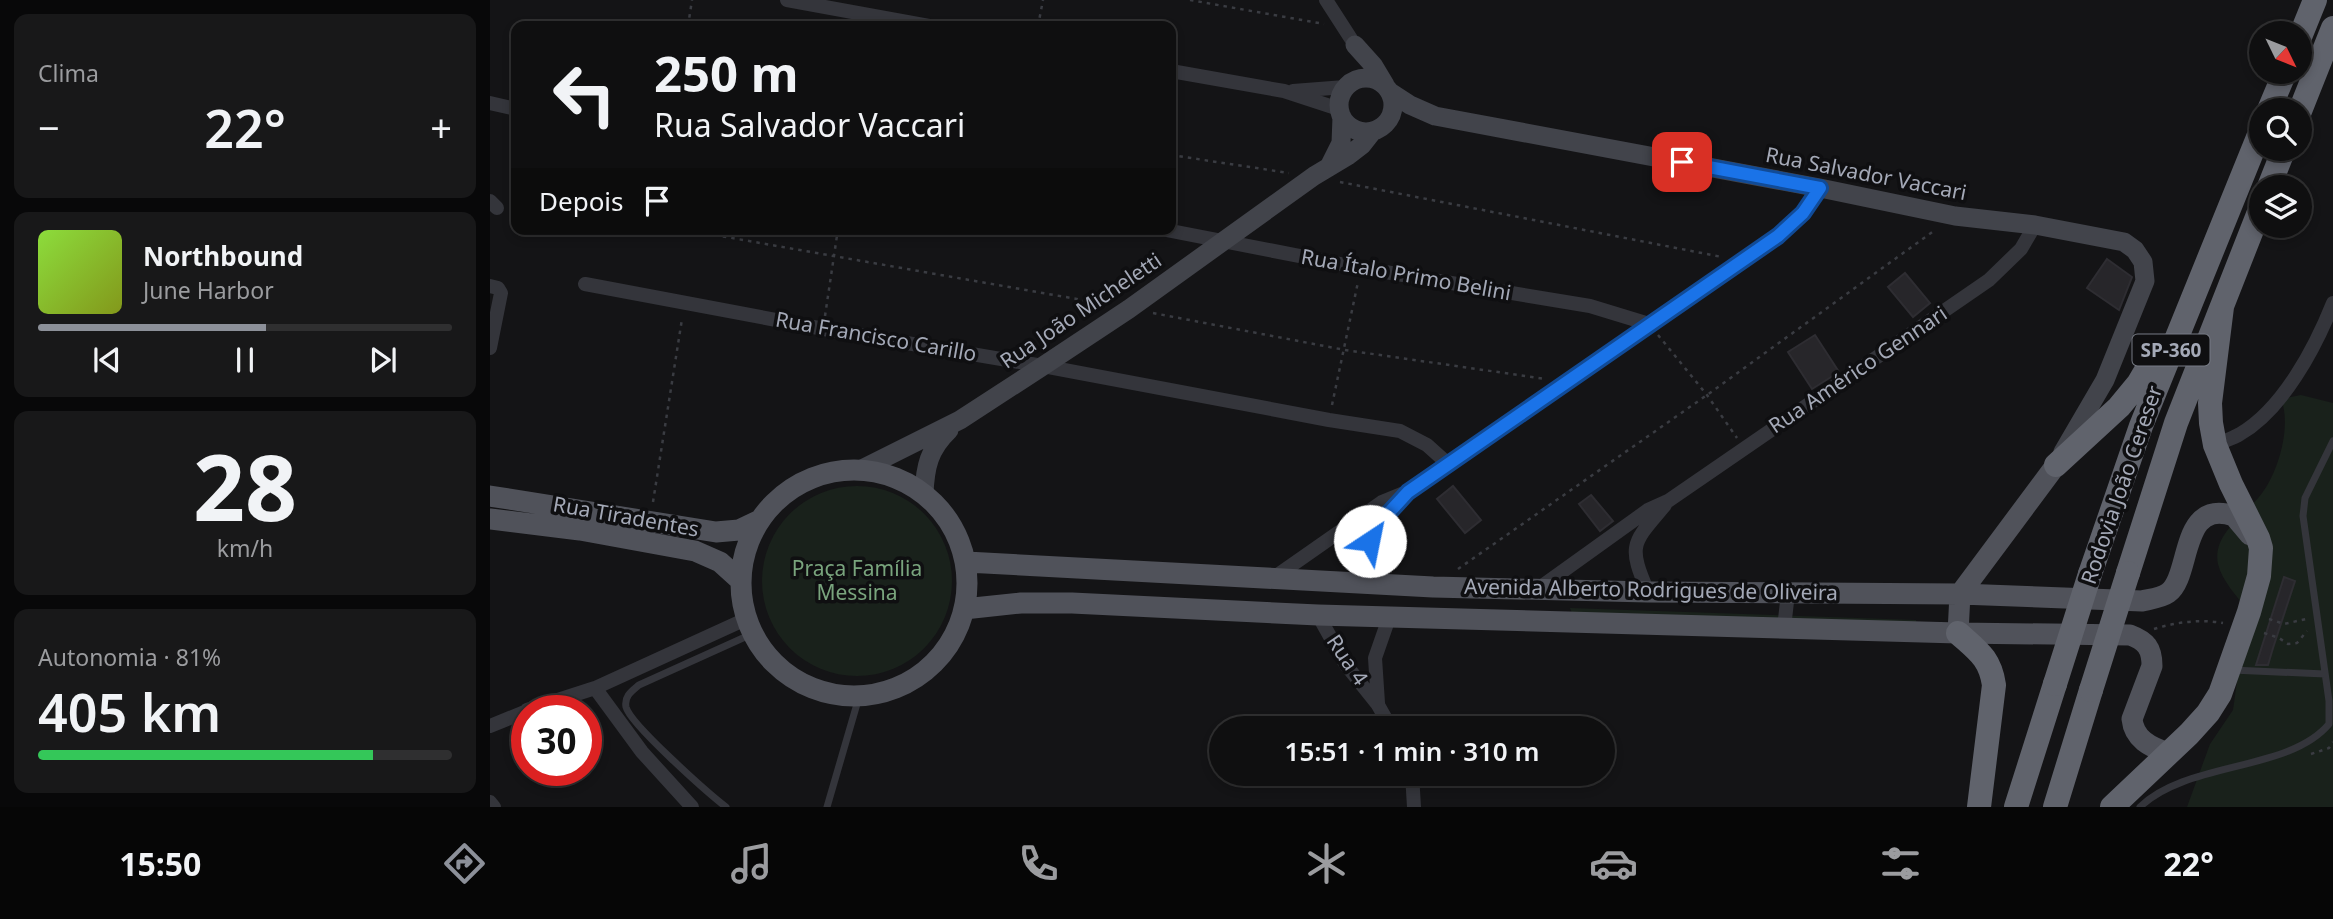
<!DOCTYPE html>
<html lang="pt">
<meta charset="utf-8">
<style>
body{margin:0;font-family:"Noto Sans",sans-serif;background:#181819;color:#f1f3f6;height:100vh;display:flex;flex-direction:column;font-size:26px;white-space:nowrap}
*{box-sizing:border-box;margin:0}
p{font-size:23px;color:#9b9c9f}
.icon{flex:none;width:38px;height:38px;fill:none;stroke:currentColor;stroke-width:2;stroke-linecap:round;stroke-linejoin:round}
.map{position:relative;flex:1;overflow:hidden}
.details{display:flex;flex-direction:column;gap:14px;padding:14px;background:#080809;width:490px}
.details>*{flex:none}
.hud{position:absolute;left:21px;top:21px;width:665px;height:214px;border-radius:14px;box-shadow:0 4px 10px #0003,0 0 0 2px #2f2f30;background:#0f0f10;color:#f1f3f6;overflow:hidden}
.needle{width:46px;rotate:133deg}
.controls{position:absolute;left:1759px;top:21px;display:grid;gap:14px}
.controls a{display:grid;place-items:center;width:63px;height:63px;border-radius:50%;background:#0f0f10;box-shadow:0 4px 10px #0003,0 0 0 2px #2f2f30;font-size:35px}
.speed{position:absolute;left:21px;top:695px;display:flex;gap:14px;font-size:35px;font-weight:700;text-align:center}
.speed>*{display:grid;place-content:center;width:91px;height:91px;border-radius:50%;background:#0f0f10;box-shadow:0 4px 10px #0003,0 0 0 2px #2f2f30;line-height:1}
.speed .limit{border:10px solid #d22;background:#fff;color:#111}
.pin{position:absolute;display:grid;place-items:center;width:60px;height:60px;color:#fff;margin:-30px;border-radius:14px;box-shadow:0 4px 10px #0006}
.me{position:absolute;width:77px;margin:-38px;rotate:34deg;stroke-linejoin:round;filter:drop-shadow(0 0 5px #0008)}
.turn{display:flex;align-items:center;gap:24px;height:147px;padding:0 28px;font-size:32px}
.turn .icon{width:91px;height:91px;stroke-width:2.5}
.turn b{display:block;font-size:49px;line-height:60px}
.then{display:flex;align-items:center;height:66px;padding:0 28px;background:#0003;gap:14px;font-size:26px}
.big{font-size:52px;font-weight:600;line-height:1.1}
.details .tile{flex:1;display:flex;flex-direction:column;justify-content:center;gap:10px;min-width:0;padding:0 24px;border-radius:14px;background:#181819}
.details .dial{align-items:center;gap:0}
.dial b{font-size:91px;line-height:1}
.song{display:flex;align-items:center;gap:21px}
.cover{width:84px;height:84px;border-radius:10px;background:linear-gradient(135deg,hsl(90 70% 55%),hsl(70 70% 35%))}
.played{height:7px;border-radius:4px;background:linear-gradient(90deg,#8c9099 55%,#2f2f30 55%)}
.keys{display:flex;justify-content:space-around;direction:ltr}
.heat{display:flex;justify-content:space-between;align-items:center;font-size:38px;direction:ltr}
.charge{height:10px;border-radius:5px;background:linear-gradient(90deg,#34c759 81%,#2f2f30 0)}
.trip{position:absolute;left:719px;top:716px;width:406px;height:70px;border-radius:35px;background:#0f0f10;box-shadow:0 4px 10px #0003,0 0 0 2px #2f2f30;font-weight:600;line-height:70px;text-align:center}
.dock{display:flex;height:112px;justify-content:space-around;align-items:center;background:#060606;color:#9b9c9f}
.dock .icon{width:49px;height:49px}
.dock .active{color:#8c9099}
.dock b{font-size:32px;color:#f1f3f6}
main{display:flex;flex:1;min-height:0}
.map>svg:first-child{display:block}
.green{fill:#19211b}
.building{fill:#27262a;stroke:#2e2d32;stroke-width:2}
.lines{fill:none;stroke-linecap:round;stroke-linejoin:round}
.path{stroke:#3a3c42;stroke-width:2.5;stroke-dasharray:3.5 5;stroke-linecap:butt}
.lane{stroke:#34353b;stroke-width:7}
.street{stroke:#34353b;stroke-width:14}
.secondary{stroke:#42444b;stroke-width:19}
.primary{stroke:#50525a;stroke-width:21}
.highway{stroke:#60636c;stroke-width:24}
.highway-bridge{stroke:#60636c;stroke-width:24}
.route-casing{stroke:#114b97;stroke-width:18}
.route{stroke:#1a73e8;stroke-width:12}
.labels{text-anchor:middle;stroke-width:7;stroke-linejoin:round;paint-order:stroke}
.shield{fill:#0f0f11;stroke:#777b85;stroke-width:2}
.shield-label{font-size:19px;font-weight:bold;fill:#a4a9b7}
.street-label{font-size:21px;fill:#a4a9b7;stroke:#0f0f11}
.park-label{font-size:21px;fill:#79a47d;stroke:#0f0f11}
</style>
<main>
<section class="details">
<div class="tile"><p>Clima</p>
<div class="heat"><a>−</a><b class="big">22°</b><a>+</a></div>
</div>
<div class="tile">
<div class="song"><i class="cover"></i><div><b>Northbound</b><p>June Harbor</p></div></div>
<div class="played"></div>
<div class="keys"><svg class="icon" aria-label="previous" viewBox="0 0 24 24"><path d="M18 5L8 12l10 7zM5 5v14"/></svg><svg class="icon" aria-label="pause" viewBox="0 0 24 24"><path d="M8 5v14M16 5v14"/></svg><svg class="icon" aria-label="next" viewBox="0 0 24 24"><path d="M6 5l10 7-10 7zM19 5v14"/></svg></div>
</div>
<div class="tile dial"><b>28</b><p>km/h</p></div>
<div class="tile"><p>Autonomia · 81%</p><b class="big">405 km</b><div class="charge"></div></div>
</section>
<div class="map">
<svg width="1843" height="807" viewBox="0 0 1843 807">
<rect width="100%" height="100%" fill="#141416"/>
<path class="green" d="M 1811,395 L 1843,403 L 1843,807 L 1697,807 L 1720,744 L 1743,710 L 1757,610 C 1747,596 1732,581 1728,564 C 1722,535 1753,516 1769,497 C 1788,475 1802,426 1791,399 Z
M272 581a95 95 0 1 1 190 0a95 95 0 1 1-190 0Z
M 1080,608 L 1426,620 L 1427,632 L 1085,621 Z"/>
<path class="building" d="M 1617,259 L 1642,277 L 1629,310 L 1597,288 Z
M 1415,273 L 1440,303 L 1423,317 L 1398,287 Z
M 1325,335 L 1349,372 L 1322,389 L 1298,352 Z
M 963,486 L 991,520 L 975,533 L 947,499 Z
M 1101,495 L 1123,521 L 1110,531 L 1089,504 Z
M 1794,577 L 1805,581 L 1783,648 L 1778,665 L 1766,665 Z"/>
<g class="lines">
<path class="path" d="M 700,0 L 834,24
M 198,26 L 202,0
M 548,26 L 553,0
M 681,155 L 799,173
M 850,182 L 1232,257
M 191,229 L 615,304
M 663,313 L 855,350 L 1056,379
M 335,316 L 348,229
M 1168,335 L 1217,395 L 1247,438
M 842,405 L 868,282
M 163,502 L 192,319
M 968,569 L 1217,395 L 1445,230
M 1779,619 L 1794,624 L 1816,619
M 1664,629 C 1686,622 1711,619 1733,623
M 1774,633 L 1789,638 L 1798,644 L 1807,643 L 1817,631
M 1821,754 L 1839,748 L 1843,742"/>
<path class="lane" d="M 1742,670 L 1835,674
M 236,807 C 218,793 140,724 136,707 C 134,696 142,691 149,685 L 264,633
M 337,807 L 369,697
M 1650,807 C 1697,761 1799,772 1839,724 L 1839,701 L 1813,516 L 1815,498 L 1843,441"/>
<path class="street" d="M 297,0 L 439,26
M 836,0 L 865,45
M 681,71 L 794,91 L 849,109
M 803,91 L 855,87
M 0,103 L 26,109
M 0,201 L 7,208
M 671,229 L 871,268 L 1100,306 L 1159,324
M 95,284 L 334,329 L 553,366 L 839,420 L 910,431 L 937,445 L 957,463
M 0,286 L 8,288 L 11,293 L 0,348
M 1725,445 C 1733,441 1742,439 1750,434 C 1793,409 1825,348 1843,303
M 782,579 L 892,502 L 914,493
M 895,583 C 870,531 882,531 918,492 L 1288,236 L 1313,213 L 1330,188
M 1048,589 L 1158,510 L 1178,501 L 1499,280 L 1531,249 L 1545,225
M 1158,592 C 1137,544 1143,543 1175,505
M 828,615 L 856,665 L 888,705 L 901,728
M 1294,628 L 1298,593
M 105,688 L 152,752 L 202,807
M 888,703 L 885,658 L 900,615
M 37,710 L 105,688 L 256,619
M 0,726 L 37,711
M 922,774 L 924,807
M 0,802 L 4,807"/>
<path class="secondary" d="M 865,45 L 883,65 L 895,85
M849 105a27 27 0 1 1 54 0a27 27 0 1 1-54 0Z
M 900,92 L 920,105 L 945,116 L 1330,188 L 1465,216 L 1545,225 L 1634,242 L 1645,250 L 1653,262 L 1655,281 L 1615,380 L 1573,452
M 839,167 L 851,143 L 852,117
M 370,470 L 470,420 L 553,366 L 639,309 L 824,176 L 859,155 L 872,145 L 883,131
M 434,494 C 435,467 439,449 459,430"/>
<path class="primary" d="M251 583a113 113 0 1 1 226 0a113 113 0 1 1-226 0Z
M 0,496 L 226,532 L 249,530 L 270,520
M 0,519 L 90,530 L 205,551 L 230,562 L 251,581
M 476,562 L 943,587 L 1158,592 L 1470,594 L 1652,601 C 1660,599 1671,598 1678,593 C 1702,576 1689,498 1744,516 L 1760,535
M 474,609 L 531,603 L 582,603 L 828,615 L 1468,633 L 1640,635 C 1656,641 1662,648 1662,666 L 1642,719 C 1644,739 1660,747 1678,753
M 1468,633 L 1470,594 L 1566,465"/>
<path class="highway" d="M 1810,37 L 1825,0
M 1779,110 L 1795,72
M 1810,111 L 1843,28
M 1779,187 L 1794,149
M 1566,465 L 1629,407 L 1648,384 L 1668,350
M 1638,573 L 1686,423 L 1771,207
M 1600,574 L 1651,426 L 1771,130
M 1468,633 C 1488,651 1500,658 1504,685 L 1489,807
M 1526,807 L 1565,684
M 1565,807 L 1601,690
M 1622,807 L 1699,734 L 1718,713 L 1730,694 L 1759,612 L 1769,576 L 1771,548 L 1768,538 L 1741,484 L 1725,445 L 1721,423 L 1720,403 L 1732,307"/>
<path class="highway-bridge" d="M 1565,684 L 1600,574
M 1601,690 L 1638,573"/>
</g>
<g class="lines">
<g class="route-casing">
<path id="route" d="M 880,541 L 884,529 L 918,492 L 1288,236 L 1313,213 L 1330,188 L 1192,162"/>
</g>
<use href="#route" class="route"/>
</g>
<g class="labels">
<rect class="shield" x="1642.5" y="334.5" width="77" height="31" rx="5"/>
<g class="shield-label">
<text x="1681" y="357">SP-360</text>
</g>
<g class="street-label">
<text transform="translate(1376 174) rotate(11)" y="7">Rua Salvador Vaccari</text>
<text transform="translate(916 275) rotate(10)" y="7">Rua Ítalo Primo Belini</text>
<text transform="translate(591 311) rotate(-34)" y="7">Rua João Micheletti</text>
<text transform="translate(386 337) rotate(10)" y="7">Rua Francisco Carillo</text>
<text transform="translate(1368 370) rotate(-34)" y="7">Rua Américo Gennari</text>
<text transform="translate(1632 485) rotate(-71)" y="7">Rodovia João Cereser</text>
<text transform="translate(136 517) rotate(10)" y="7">Rua Tiradentes</text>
<text transform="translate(1161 590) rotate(1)" y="7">Avenida Alberto Rodrigues de Oliveira</text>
<text transform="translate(857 660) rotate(56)" y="7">Rua 4</text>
</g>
<g class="park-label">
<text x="367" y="576">Praça Família<tspan x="367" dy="24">Messina</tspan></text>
</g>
</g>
</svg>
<div class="controls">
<a><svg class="needle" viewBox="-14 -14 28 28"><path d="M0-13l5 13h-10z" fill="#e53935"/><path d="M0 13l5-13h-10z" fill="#9b9c9f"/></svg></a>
<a><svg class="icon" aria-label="search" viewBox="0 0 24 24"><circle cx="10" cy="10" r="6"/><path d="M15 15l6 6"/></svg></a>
<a><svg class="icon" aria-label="layers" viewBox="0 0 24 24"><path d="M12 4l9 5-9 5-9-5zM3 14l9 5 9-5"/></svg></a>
</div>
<div class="speed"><div class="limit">30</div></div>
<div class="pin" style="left:1192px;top:162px;background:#d93025"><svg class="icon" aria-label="arrive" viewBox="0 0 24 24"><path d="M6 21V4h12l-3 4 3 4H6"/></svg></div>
<svg class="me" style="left:880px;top:541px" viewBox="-20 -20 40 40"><circle r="19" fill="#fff"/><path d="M0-13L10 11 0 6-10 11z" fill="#1a73e8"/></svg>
<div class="trip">15:51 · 1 min · 310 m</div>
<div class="hud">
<div class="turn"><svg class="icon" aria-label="left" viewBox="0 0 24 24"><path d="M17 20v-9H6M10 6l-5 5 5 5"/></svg><div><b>250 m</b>Rua Salvador Vaccari</div></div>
<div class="then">Depois<svg class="icon" aria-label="arrive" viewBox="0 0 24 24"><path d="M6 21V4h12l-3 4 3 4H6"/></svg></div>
</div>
</div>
</main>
<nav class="dock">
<b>15:50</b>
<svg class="icon active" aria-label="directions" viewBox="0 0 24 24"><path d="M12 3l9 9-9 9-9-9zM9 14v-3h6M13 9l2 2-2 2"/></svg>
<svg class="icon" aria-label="music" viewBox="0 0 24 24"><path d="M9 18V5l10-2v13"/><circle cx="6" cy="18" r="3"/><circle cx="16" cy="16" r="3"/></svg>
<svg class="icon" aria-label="phone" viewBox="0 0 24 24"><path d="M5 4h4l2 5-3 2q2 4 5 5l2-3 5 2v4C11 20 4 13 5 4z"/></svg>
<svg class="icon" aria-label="climate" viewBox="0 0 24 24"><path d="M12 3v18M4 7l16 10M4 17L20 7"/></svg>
<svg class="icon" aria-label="car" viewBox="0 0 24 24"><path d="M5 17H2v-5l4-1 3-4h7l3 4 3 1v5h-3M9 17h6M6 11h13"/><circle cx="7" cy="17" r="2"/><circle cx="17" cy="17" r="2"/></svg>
<svg class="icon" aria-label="filters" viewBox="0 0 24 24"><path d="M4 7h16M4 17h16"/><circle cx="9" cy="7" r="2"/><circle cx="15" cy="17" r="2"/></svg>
<b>22°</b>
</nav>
